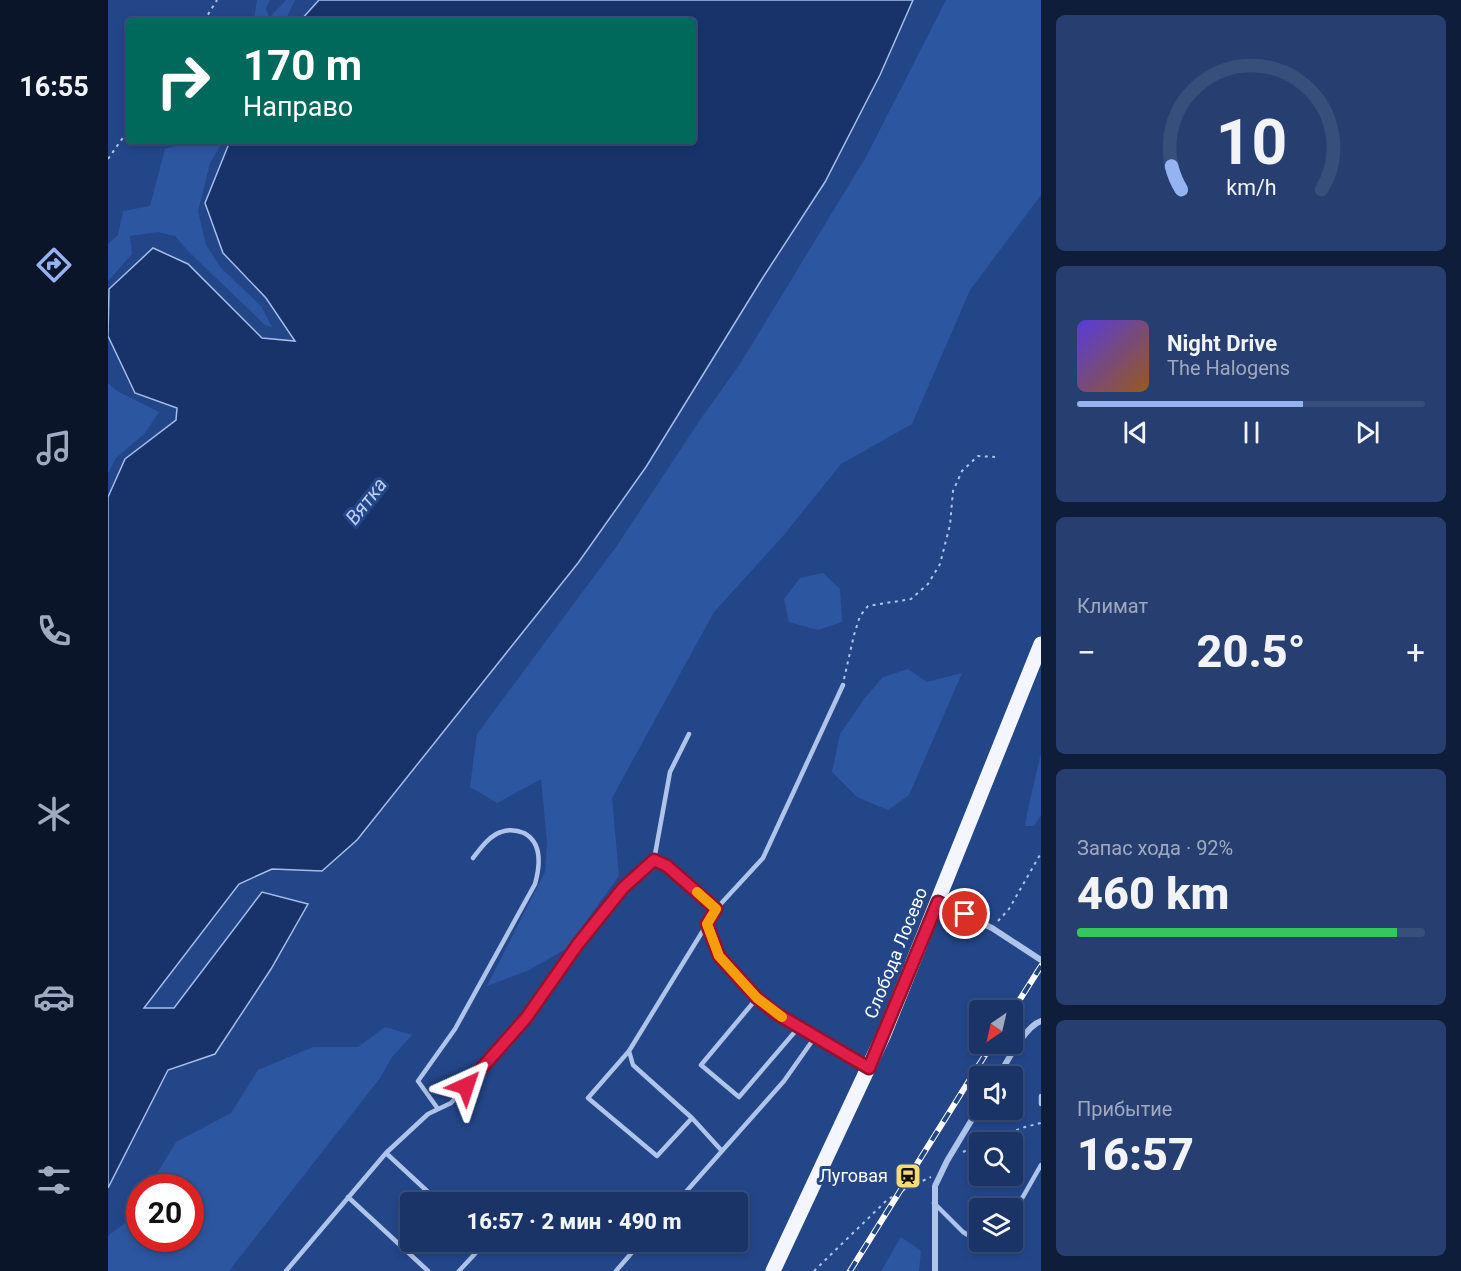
<!DOCTYPE html>
<html lang="ru">
<meta charset="utf-8">
<style>
body{margin:0;font-family:Roboto,sans-serif;background:#273f70;color:#f1f3f6;height:100vh;display:flex;flex-direction:column;font-size:22px;white-space:nowrap}
*{box-sizing:border-box;margin:0}
p{font-size:20px;color:#9faac0}
.icon{flex:none;width:33px;height:33px;fill:none;stroke:currentColor;stroke-width:2;stroke-linecap:round;stroke-linejoin:round}
.map{position:relative;flex:1;overflow:hidden}
.side{display:flex;flex-direction:column;gap:15px;padding:15px;background:#0e1d39;width:420px}
.side>*{flex:none}
.guide{position:absolute;left:18px;top:18px;width:570px;height:126px;border-radius:6px;box-shadow:0 3px 9px #0003,0 0 0 2px #384f7b;background:#00695c;color:#fff;overflow:hidden}
.needle{width:39px;rotate:214deg}
.fabs{position:absolute;left:861px;top:1000px;display:grid;gap:12px}
.fabs a{display:grid;place-items:center;width:54px;height:54px;border-radius:6px;background:#1a3467;box-shadow:0 3px 9px #0003,0 0 0 2px #384f7b;font-size:30px}
.speed{position:absolute;left:18px;top:1174px;display:flex;gap:12px;font-size:30px;font-weight:700;text-align:center}
.speed>*{display:grid;place-content:center;width:78px;height:78px;border-radius:50%;background:#1a3467;box-shadow:0 3px 9px #0003,0 0 0 2px #384f7b;line-height:1}
.speed .limit{border:9px solid #d22;background:#fff;color:#111}
.pin{position:absolute;display:grid;place-items:center;width:51px;height:51px;color:#fff;margin:-26px;border:3px solid #fff;border-radius:50%;box-shadow:0 2px 6px #0007}
.me{position:absolute;width:66px;margin:-33px;rotate:42deg;stroke-linejoin:round;filter:drop-shadow(0 0 4px #0008)}
.turn{display:flex;align-items:center;gap:21px;height:126px;padding:0 18px;font-size:27px}
.turn .icon{width:78px;height:78px;stroke-width:2.5}
.turn b{display:block;font-size:42px;line-height:51px}
.big{font-size:45px;font-weight:800;line-height:1.1}
.side .card{flex:1;display:flex;flex-direction:column;justify-content:center;gap:9px;min-width:0;padding:0 21px;border-radius:9px;background:#273f70}
.side .dial{align-items:center;gap:0}
.dial svg{height:156px;overflow:visible;fill:none;stroke:#384f7b;stroke-width:7;stroke-linecap:round;text-anchor:middle}
.dial text{fill:#f1f3f6;stroke:none}
.song{display:flex;align-items:center;gap:18px}
.cover{width:72px;height:72px;border-radius:9px;background:linear-gradient(135deg,hsl(250 70% 55%),hsl(30 70% 35%))}
.played{height:6px;border-radius:3px;background:linear-gradient(90deg,#95b2f1 65%,#384f7b 65%)}
.keys{display:flex;justify-content:space-around;direction:ltr}
.heat{display:flex;justify-content:space-between;align-items:center;font-size:33px;direction:ltr}
.charge{height:9px;border-radius:4px;background:linear-gradient(90deg,#34c759 92%,#384f7b 0)}
.trip{position:absolute;left:292px;top:1192px;width:348px;height:60px;border-radius:6px;background:#1a3467;box-shadow:0 3px 9px #0003,0 0 0 2px #384f7b;font-weight:800;line-height:60px;text-align:center}
main{display:flex;flex:1;min-height:0}
.menu{display:flex;flex-direction:column;width:108px;justify-content:space-around;align-items:center;background:#0a1529;color:#9faac0}
.menu .icon{width:42px;height:42px}
.menu .current{color:#95b2f1}
.menu b{font-size:27px;color:#f1f3f6}
.map>svg:first-child{display:block}
.green{fill:#2d56a1}
.water{fill:#183369;stroke:#a3beeb;stroke-width:1.5}
.lines{fill:none;stroke-linecap:round;stroke-linejoin:round}
.path{stroke:#afc4ea;stroke-width:2;stroke-dasharray:3 4.5;stroke-linecap:butt}
.service{stroke:#afc4ea;stroke-width:4.5}
.minor{stroke:#afc4ea;stroke-width:6}
.primary{stroke:#f3f6fe;stroke-width:15}
.rail-casing{stroke:#fff;stroke-width:6}
.rail{stroke:#234689;stroke-width:4;stroke-dasharray:11;stroke-linecap:butt}
.route-casing{stroke:#92132f;stroke-width:15}
.route{stroke:#e11d48;stroke-width:10}
.slow{stroke:#f59e0b;stroke-width:10}
.labels{text-anchor:middle;stroke-width:6;stroke-linejoin:round;paint-order:stroke}
.street-label{font-size:18px;fill:#fff;stroke:#234689}
.poi-label{font-size:18px;fill:#fff;stroke:#234689;text-anchor:end}
.water-label{font-size:20px;font-style:italic;fill:#bbcef1;stroke:#234689}
</style>
<main>
<nav class="menu">
<b>16:55</b>
<svg class="icon current" aria-label="directions" viewBox="0 0 24 24"><path d="M12 3l9 9-9 9-9-9zM9 14v-3h6M13 9l2 2-2 2"/></svg>
<svg class="icon" aria-label="music" viewBox="0 0 24 24"><path d="M9 18V5l10-2v13"/><circle cx="6" cy="18" r="3"/><circle cx="16" cy="16" r="3"/></svg>
<svg class="icon" aria-label="phone" viewBox="0 0 24 24"><path d="M5 4h4l2 5-3 2q2 4 5 5l2-3 5 2v4C11 20 4 13 5 4z"/></svg>
<svg class="icon" aria-label="climate" viewBox="0 0 24 24"><path d="M12 3v18M4 7l16 10M4 17L20 7"/></svg>
<svg class="icon" aria-label="car" viewBox="0 0 24 24"><path d="M5 17H2v-5l4-1 3-4h7l3 4 3 1v5h-3M9 17h6M6 11h13"/><circle cx="7" cy="17" r="2"/><circle cx="17" cy="17" r="2"/></svg>
<svg class="icon" aria-label="filters" viewBox="0 0 24 24"><path d="M4 7h16M4 17h16"/><circle cx="9" cy="7" r="2"/><circle cx="15" cy="17" r="2"/></svg>
</nav>
<div class="map">
<svg width="933" height="1271" viewBox="0 0 933 1271">
<rect width="100%" height="100%" fill="#234689"/>
<path class="green" d="M 149,0 L 162,0 L 158,8 L 161,18 L 178,0 L 187,0 L 177,21 L 146,21 Z
M 838,0 L 933,0 L 933,195 L 862,290 L 804,424 L 733,464 L 675,536 L 606,612 L 504,798 L 511,876 L 458,949 L 421,970 L 379,986 L 437,872 L 439,842 L 433,779 L 389,803 L 362,787 L 369,734 L 508,547 L 592,420 L 632,364 L 758,157 Z
M 81,141 L 115,141 L 102,163 L 90,211 L 98,245 L 113,268 L 153,306 L 164,327 L 157,325 L 81,252 L 67,236 L 50,232 L 22,236 L 24,254 L 0,281 L 0,244 L 10,235 L 15,211 L 42,206 L 57,149 Z
M 0,383 L 9,391 L 51,412 L 37,433 L 8,458 L 0,473 Z
M 715,573 L 732,589 L 734,622 L 710,630 L 681,622 L 676,599 L 692,578 Z
M 800,669 L 819,682 L 854,673 L 801,795 L 780,810 L 749,797 L 724,772 L 732,734 L 756,699 L 775,677 Z
M 933,752 L 933,815 L 926,826 L 917,826 C 921,801 928,777 933,752 Z
M 277,1027 L 304,1035 L 284,1057 L 272,1078 L 121,1271 L 0,1271 L 0,1236 L 21,1220 L 31,1202 L 32,1239 L 82,1239 L 82,1188 L 40,1188 L 68,1142 L 123,1113 L 150,1070 L 205,1047 L 250,1047 Z
M 793,1237 L 813,1251 L 811,1271 L 773,1271 Z"/>
<path class="water" d="M 211,0 L 805,0 L 772,75 L 717,182 L 654,279 L 538,467 L 470,563 L 249,840 L 214,871 L 164,869 L 131,884 L 36,1008 L 66,1008 L 154,892 L 200,904 L 163,969 L 107,1054 L 60,1070 L 0,1188 L 0,497 L 17,459 L 68,420 L 69,408 L 27,393 L 0,336 L 1,289 L 45,248 L 80,264 L 154,338 L 187,341 L 158,298 L 115,253 L 97,203 L 122,141 L 585,141 L 585,21 L 192,21 Z"/>
<g class="lines">
<path class="path" d="M 96,21 L 109,0
M 0,159 L 21,129
M 736,679 L 746,635 L 752,616 L 760,606 L 803,599 L 820,584 L 832,564 L 842,525 L 845,491 L 854,471 L 870,456 L 887,457
M 890,921 L 901,909 L 933,853
M 873,1143 L 917,1127 L 933,1123
M 855,1152 L 872,1144
M 706,1271 L 779,1200 L 799,1188 L 823,1177"/>
<path class="service" d="M 546,860 L 562,772 L 581,734
M 608,909 L 655,858 L 735,685
M 649,998 L 593,1065 L 631,1097 L 691,1027
M 521,1051 L 480,1098 L 549,1156 L 584,1118
M 933,1096 L 933,1104
M 330,1109 L 310,1081 L 347,1029 L 427,884 C 432,866 435,843 416,833 C 409,830 401,829 393,832 C 381,836 373,848 365,858
M 614,1151 L 676,1081 L 707,1037
M 278,1153 L 332,1203
M 240,1197 L 320,1271
M 568,1203 L 614,1151 L 584,1118 L 525,1065 L 521,1051 L 599,924
M 826,1203 L 855,1232 L 880,1247 L 886,1242
M 904,1216 L 933,1165
M 178,1271 L 278,1153 L 320,1114 L 343,1103 L 418,1018 L 470,944 L 515,888 L 546,860 L 559,866 L 608,909 L 599,924 L 611,956 L 649,998 L 669,1014 L 757,1066
M 351,1271 L 376,1244 L 374,1242
M 508,1271 L 533,1242"/>
<path class="minor" d="M 830,902 L 884,928 L 933,960
M 890,1077 C 899,1062 917,1026 933,1021
M 827,1271 L 827,1186 L 839,1161 L 872,1106"/>
<path class="primary" d="M 665,1271 L 776,1034 L 933,644"/>
<g class="rail-casing">
<path id="rail" d="M 904,1012 L 933,966
M 742,1271 L 884,1044"/>
</g>
<use href="#rail" class="rail"/>
</g>
<g class="lines">
<g class="route-casing">
<path id="route" d="M 358,1086 L 418,1018 L 470,944 L 515,888 L 546,860 L 559,866 L 608,909 L 599,924 L 611,956 L 649,998 L 669,1014 L 761,1068 L 830,902 L 857,914"/>
</g>
<use href="#route" class="route"/>
<path class="slow" d="M 589,892 L 608,909 L 599,924 L 611,956 L 649,998 L 674,1017"/>
</g>
<defs>
<g id="station-square" transform="scale(1.35)"><rect x="-9" y="-9" width="18" height="18" rx="4" fill="#f5dc72" stroke="#234689"/><path d="M-3-6H3Q5-6 5-4V2Q5 4 3 4L4.5 6H3L1.5 4h-3L-3 6H-4.5L-3 4Q-5 4-5 2V-4Q-5-6-3-6ZM-3.5-4v3h7v-3ZM-3.5 1v1.5H-2V1ZM2 1v1.5H3.5V1Z" fill="#111"/></g>
</defs>
<g fill-rule="evenodd">
<use href="#station-square" x="800" y="1176"/>
</g>
<g class="labels">
<g class="street-label">
<text transform="translate(788 953) rotate(-68)" y="6">Слобода Лосево</text>
</g>
<g class="poi-label">
<text x="780" y="1182">Луговая</text>
</g>
<g class="water-label">
<text transform="translate(258 501) rotate(-52)" y="7">Вятка</text>
</g>
</g>
</svg>
<div class="fabs">
<a><svg class="needle" viewBox="-14 -14 28 28"><path d="M0-13l5 13h-10z" fill="#e53935"/><path d="M0 13l5-13h-10z" fill="#9faac0"/></svg></a>
<a><svg class="icon" aria-label="sound" viewBox="0 0 24 24"><path d="M4 9h4l5-4v14l-5-4H4zM17 9q2 3 0 6"/></svg></a>
<a><svg class="icon" aria-label="search" viewBox="0 0 24 24"><circle cx="10" cy="10" r="6"/><path d="M15 15l6 6"/></svg></a>
<a><svg class="icon" aria-label="layers" viewBox="0 0 24 24"><path d="M12 4l9 5-9 5-9-5zM3 14l9 5 9-5"/></svg></a>
</div>
<div class="speed"><div class="limit">20</div></div>
<div class="pin" style="left:857px;top:914px;background:#d93025"><svg class="icon" aria-label="arrive" viewBox="0 0 24 24"><path d="M6 21V4h12l-3 4 3 4H6"/></svg></div>
<svg class="me" style="left:358px;top:1086px" viewBox="-20 -20 40 40"><path d="M0-17L14 15 0 8-14 15z" fill="#e11d48" stroke="#fff" stroke-width="4"/></svg>
<div class="trip">16:57 · 2 мин · 490 m</div>
<div class="guide">
<div class="turn"><svg class="icon" aria-label="right" viewBox="0 0 24 24"><path d="M7 20v-9h11M14 6l5 5-5 5"/></svg><div><b>170 m</b>Направо</div></div>
</div>
</div>
<section class="side">
<div class="card dial"><svg viewBox="0 0 100 80">
<path d="M14 69A42 42 0 1 1 86 69"/>
<path d="M14 69A42 42 0 0 1 9 57" stroke="#95b2f1"/>
<text x="50" y="56" font-size="32" font-weight="700">10</text>
<text x="50" y="72" font-size="11">km/h</text>
</svg></div>
<div class="card">
<div class="song"><i class="cover"></i><div><b>Night Drive</b><p>The Halogens</p></div></div>
<div class="played"></div>
<div class="keys"><svg class="icon" aria-label="previous" viewBox="0 0 24 24"><path d="M18 5L8 12l10 7zM5 5v14"/></svg><svg class="icon" aria-label="pause" viewBox="0 0 24 24"><path d="M8 5v14M16 5v14"/></svg><svg class="icon" aria-label="next" viewBox="0 0 24 24"><path d="M6 5l10 7-10 7zM19 5v14"/></svg></div>
</div>
<div class="card"><p>Климат</p>
<div class="heat"><a>−</a><b class="big">20.5°</b><a>+</a></div>
</div>
<div class="card"><p>Запас хода · 92%</p><b class="big">460 km</b><div class="charge"></div></div>
<div class="card"><p>Прибытие</p><b class="big">16:57</b></div>
</section>
</main>
